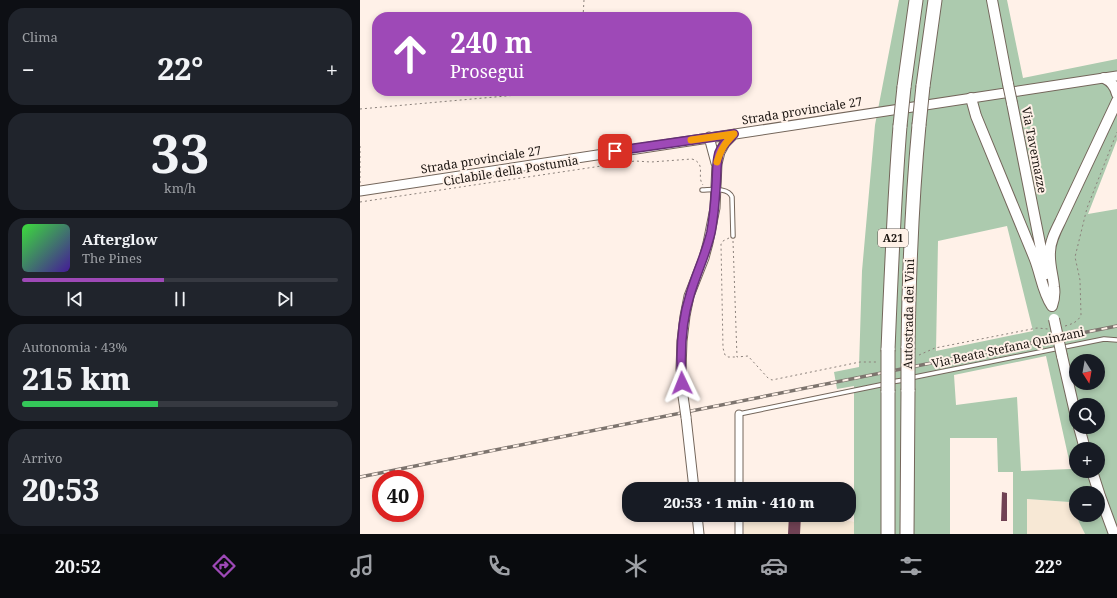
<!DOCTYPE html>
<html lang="it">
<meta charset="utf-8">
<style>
body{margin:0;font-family:"Noto Serif",serif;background:#20242c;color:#f1f3f6;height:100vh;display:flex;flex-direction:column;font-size:15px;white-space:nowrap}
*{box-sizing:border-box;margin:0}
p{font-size:13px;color:#9ea1a6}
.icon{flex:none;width:22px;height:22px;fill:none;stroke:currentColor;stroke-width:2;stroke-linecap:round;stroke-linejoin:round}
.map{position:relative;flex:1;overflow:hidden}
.drawer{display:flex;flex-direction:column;gap:8px;padding:8px;background:#0d0f14;width:360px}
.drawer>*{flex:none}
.top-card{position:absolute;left:12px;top:12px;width:380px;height:84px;border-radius:16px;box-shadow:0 2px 6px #0003;background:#9e49b7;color:#fff;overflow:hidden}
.needle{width:26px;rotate:169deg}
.buttons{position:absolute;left:709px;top:354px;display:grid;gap:8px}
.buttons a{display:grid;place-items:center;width:36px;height:36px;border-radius:50%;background:#171b24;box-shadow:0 2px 6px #0003;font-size:20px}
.speed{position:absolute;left:12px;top:470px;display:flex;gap:8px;font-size:20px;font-weight:700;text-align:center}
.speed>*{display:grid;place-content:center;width:52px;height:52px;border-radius:50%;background:#171b24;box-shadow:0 2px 6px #0003;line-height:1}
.speed .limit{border:6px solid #d22;background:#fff;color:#111}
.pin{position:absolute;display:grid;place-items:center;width:34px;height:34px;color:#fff;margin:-17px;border-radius:8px;box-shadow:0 2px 6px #0006}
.me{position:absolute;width:44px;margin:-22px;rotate:358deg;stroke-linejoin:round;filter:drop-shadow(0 0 3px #0008)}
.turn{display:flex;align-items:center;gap:14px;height:84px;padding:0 12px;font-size:18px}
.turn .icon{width:52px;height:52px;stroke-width:2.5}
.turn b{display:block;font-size:28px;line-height:34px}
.big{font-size:30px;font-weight:800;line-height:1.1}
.drawer .widget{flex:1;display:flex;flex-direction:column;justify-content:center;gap:6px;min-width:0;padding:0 14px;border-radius:16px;background:#20242c}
.drawer .dial{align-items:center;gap:0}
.dial b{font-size:52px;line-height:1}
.song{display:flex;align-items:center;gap:12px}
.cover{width:48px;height:48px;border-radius:6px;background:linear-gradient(135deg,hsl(120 70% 55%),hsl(260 70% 35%))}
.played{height:4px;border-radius:2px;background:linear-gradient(90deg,#9e49b7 45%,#363941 45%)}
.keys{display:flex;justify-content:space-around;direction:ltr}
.heat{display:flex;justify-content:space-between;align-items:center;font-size:22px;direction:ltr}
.charge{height:6px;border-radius:3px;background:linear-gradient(90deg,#34c759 43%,#363941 0)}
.trip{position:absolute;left:262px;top:482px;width:234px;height:40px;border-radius:16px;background:#171b24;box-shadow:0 2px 6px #0003;font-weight:800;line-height:40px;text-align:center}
.tabs{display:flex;height:64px;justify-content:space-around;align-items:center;background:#090b0e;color:#9ea1a6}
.tabs .icon{width:28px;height:28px}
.tabs .selected{color:#9e49b7}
.tabs b{font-size:18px;color:#f1f3f6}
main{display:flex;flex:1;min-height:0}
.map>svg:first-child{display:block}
.industrial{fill:#f7e8d5}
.green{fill:#accaae;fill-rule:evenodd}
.building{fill:#704254}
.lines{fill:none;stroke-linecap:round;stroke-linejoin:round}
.service-casing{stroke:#74665b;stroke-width:5.5}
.minor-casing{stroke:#74665b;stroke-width:9}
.tertiary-casing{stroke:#74665b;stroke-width:11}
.secondary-casing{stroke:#74665b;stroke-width:12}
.motorway-casing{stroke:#74665b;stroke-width:15}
.path{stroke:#8b817b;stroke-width:1;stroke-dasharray:2 3;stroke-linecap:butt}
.service{stroke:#fff;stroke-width:3.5}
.minor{stroke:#fff;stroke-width:7}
.tertiary{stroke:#fff;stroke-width:9}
.secondary{stroke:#fff;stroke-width:10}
.motorway{stroke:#fff;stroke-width:13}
.rail-casing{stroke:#7d746e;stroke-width:3.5}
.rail{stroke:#fff1e8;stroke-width:2;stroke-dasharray:6;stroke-linecap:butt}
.tertiary-bridge-casing{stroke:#74665b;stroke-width:11;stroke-linecap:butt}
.secondary-bridge-casing{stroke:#74665b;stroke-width:12;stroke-linecap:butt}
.motorway-bridge-casing{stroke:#74665b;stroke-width:15;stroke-linecap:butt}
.tertiary-bridge{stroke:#fff;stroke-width:9}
.secondary-bridge{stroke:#fff;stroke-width:10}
.motorway-bridge{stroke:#fff;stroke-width:13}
.route-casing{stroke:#672f77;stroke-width:10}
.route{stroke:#9e49b7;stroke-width:7}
.slow{stroke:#f59e0b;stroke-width:7}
.labels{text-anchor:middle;stroke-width:4;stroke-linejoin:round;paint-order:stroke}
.shield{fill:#fff1e8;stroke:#5f5651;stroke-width:1}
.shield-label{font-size:11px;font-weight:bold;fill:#1a1410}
.street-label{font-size:12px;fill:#1a1410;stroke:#fff1e8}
</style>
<main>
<section class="drawer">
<div class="widget"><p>Clima</p>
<div class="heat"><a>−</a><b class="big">22°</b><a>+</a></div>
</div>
<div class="widget dial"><b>33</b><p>km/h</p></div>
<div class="widget">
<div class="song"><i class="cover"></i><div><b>Afterglow</b><p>The Pines</p></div></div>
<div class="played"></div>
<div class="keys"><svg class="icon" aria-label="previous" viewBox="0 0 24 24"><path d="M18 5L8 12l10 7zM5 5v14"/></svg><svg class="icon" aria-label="pause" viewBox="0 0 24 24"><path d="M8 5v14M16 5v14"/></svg><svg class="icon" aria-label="next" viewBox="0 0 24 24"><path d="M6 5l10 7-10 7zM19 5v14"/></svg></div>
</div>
<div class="widget"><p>Autonomia · 43%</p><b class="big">215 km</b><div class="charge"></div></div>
<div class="widget"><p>Arrivo</p><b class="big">20:53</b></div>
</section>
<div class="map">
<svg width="757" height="534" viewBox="0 0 757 534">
<rect width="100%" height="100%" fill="#fff1e8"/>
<path class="industrial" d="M 666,499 L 709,502 L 725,534 L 667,534 Z
M 384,515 L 458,515 L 495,522 L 494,534 L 384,534 Z"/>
<path class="green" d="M 539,0 L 647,0 L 663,78 L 757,59 L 757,140 L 728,214 L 757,209 L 757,534 L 725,534 L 709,502 L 667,499 L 667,534 L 653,534 L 653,472 L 638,472 L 637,438 L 590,438 L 590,534 L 494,534 L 494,386 L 477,389 L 474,372 L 499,367 L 502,271 L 515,125 ZM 647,226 L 673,331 L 576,351 L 578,241 ZM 686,356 L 711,469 L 661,471 L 657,397 L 596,405 L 594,375 ZM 716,361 L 738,361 L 738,383 L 716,383 ZM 716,405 L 738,405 L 738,427 L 716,427 ZM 716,449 L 738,449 L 738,471 L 716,471 ZM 716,493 L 738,493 L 738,515 L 716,515 Z"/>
<path class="building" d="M 642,492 L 647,493 L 647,521 L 641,521 Z
M 429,515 L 441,515 L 440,534 L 428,534 Z"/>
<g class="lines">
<g class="service-casing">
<path id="service" d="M 342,190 C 351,190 368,187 372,197 L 373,236
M 550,378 L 744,339 L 757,340
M 531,382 L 544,380
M 379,414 L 525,384"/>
</g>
<g class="minor-casing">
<path id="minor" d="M 379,414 L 379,489
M 379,515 L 379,534"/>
</g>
<g class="tertiary-casing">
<path id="tertiary" d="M 349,137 L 356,163
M 0,191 L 757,76
M 323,396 L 321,369 L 322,341 L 325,316 L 329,296 L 344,258 L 348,243 L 355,208 L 357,164 L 360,152 L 365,143 L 374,134
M 326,417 L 334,489
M 337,515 L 339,534"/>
</g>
<g class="secondary-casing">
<path id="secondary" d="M 632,0 L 648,84
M 744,78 C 751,81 755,86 757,94
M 611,98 L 616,116 L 674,257 C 681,274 682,291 692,306
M 652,103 L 686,274
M 692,306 C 694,300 695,293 694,287 C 693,275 689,264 690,252 C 690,242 695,232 700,222 L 757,101
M 702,356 L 716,417
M 719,427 L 725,449
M 732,471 L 740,496 L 754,534"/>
</g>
<g class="motorway-casing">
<path id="motorway" d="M 563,86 L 575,0
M 544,87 L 556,0
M 548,348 C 549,273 552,199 559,125
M 528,350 C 531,276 534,201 540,126
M 528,391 L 528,534
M 547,534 L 548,390"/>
</g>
<path class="path" d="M 223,17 L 224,0
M 0,109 L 202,91
M 0,146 L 0,183
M 0,202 L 275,161 L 291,162 L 332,159 C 347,164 336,176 343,185
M 369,238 L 363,241 L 361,244 L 363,348 L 365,355 L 368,357 L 377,357
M 373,241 L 377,357 L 388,356 L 408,378 L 412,380 L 500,362 L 518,362
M 705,326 C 712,324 718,322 721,315 L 720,280 L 715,257 L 727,208 L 757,132
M 559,355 L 575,348 L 677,328 L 688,329"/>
<use href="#service" class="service"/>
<use href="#minor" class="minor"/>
<use href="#tertiary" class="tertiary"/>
<use href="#secondary" class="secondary"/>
<use href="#motorway" class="motorway"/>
<g class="rail-casing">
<path id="rail" d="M 0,477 L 757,326"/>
</g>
<use href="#rail" class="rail"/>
<g class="tertiary-bridge-casing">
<path id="tertiary-bridge" d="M 323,396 L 326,417"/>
</g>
<g class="secondary-bridge-casing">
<path id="secondary-bridge" d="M 648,84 L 652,103
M 694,319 L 702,356"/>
</g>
<g class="motorway-bridge-casing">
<path id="motorway-bridge" d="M 559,125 L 563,86
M 540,126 L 544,87
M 548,390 L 548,348
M 528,391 L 528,350"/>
</g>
<use href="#tertiary-bridge" class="tertiary-bridge"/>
<use href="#secondary-bridge" class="secondary-bridge"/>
<use href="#motorway-bridge" class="motorway-bridge"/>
</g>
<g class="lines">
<g class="route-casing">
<path id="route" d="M 255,151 L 374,134 C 368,140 362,145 359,153 C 356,164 357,175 356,186 C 355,202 354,216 351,232 C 346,254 336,274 330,295 C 321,323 320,354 322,383"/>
</g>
<use href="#route" class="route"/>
<path class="slow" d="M 331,140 L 374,134 C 365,143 361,149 357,162"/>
</g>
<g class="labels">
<rect class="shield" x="518" y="229" width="30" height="18" rx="3"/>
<g class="shield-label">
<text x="533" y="242">A21</text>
</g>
<g class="street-label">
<text transform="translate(442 111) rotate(-9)" y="4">Strada provinciale 27</text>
<text transform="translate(674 150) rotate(79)" y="4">Via Tavernazze</text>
<text transform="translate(121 160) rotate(-9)" y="4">Strada provinciale 27</text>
<text transform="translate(151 171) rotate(-9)" y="4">Ciclabile della Postumia</text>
<text transform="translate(549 314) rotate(-89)" y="4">Autostrada dei Vini</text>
<text transform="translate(648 348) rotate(-12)" y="4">Via Beata Stefana Quinzani</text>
</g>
</g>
</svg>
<div class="buttons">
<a><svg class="needle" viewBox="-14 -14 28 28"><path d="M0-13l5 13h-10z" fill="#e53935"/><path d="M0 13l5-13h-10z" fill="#9ea1a6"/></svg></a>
<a><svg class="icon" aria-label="search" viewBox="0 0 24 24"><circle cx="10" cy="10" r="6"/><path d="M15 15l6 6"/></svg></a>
<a>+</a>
<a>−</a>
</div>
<div class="speed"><div class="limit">40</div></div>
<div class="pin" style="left:255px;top:151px;background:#d93025"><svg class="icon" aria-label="arrive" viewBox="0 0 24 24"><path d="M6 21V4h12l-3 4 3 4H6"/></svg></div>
<svg class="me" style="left:322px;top:383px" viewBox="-20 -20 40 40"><path d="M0-17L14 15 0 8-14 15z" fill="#9e49b7" stroke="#fff" stroke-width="4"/></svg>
<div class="trip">20:53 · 1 min · 410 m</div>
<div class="top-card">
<div class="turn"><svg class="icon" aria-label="ahead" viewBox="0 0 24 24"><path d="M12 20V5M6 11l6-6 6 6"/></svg><div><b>240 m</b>Prosegui</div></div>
</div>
</div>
</main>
<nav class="tabs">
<b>20:52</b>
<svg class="icon selected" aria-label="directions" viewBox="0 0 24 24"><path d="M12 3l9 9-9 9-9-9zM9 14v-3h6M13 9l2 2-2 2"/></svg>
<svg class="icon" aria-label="music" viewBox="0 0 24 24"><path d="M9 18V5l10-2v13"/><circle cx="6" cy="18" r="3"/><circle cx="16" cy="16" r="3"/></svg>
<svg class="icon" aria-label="phone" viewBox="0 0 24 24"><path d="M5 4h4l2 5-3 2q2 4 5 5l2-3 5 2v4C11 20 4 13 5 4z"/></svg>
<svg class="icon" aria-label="climate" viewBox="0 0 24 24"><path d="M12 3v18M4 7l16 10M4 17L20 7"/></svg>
<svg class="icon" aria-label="car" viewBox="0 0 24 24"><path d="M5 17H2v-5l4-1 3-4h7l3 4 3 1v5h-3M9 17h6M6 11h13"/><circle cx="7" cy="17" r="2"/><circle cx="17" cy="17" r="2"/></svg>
<svg class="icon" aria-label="filters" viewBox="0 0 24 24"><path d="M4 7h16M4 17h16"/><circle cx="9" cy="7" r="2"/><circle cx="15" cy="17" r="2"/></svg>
<b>22°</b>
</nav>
